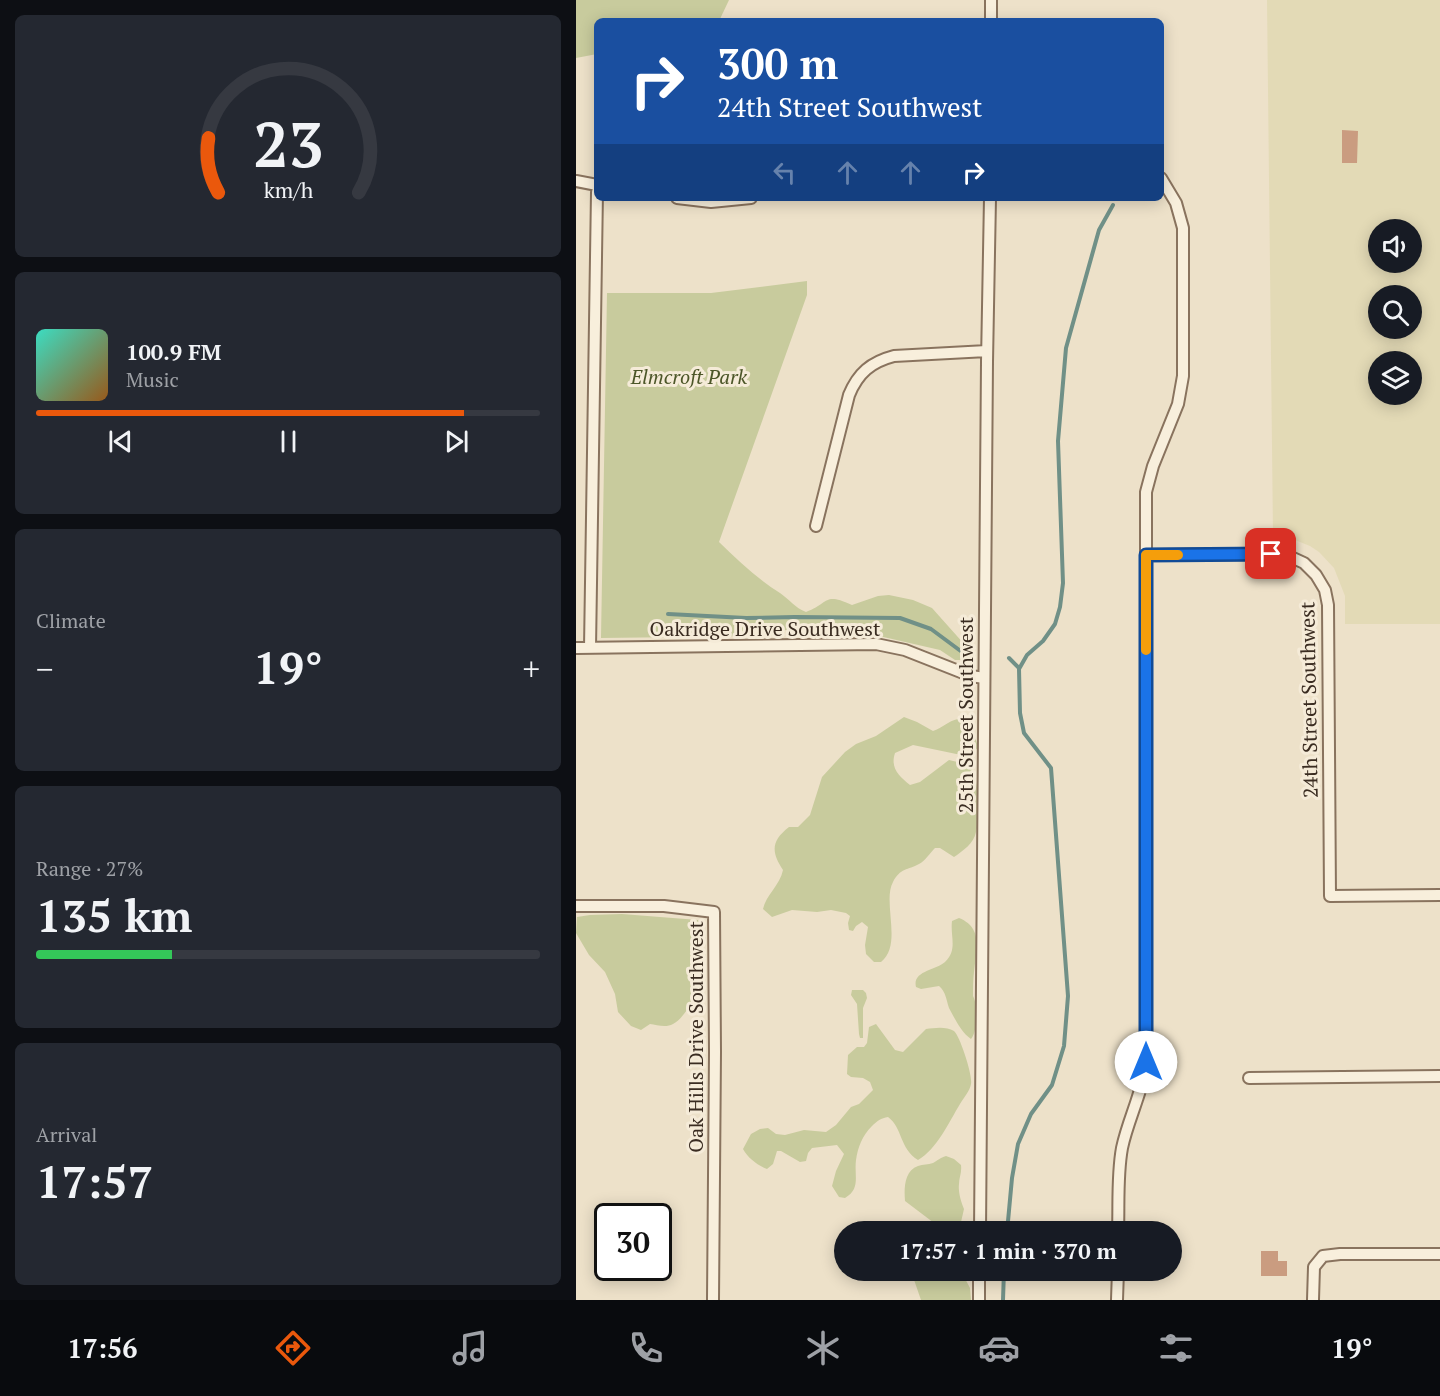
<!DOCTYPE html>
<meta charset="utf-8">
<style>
body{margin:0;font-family:"PT Serif",serif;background:#242831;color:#f1f3f6;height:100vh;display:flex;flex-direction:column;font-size:22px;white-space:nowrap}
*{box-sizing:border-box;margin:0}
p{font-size:20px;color:#9ea1a6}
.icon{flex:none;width:33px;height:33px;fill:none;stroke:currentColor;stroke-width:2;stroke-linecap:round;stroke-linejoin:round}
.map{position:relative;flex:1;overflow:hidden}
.panel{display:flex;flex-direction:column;gap:15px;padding:15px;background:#0d0f14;width:576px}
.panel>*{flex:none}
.banner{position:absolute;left:18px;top:18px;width:570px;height:183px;border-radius:9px;box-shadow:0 3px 15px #0003;background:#1a4fa0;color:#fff;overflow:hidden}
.buttons{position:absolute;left:792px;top:219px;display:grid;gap:12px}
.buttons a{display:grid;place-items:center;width:54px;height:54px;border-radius:50%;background:#171b24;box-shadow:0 3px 15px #0003;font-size:30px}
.speed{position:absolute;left:18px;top:1203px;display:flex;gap:12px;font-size:30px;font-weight:700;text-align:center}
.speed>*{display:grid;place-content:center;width:78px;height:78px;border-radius:50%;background:#171b24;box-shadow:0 3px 15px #0003;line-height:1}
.speed .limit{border:3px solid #111;border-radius:9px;background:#fff;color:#111}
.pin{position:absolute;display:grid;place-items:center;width:51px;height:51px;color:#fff;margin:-26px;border-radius:12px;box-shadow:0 3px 9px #0006}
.me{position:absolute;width:66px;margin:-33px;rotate:0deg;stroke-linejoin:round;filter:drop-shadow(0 0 4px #0008)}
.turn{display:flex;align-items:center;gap:21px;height:126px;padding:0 24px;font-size:27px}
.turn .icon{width:78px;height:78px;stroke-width:2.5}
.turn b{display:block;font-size:42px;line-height:51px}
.lanes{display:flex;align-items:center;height:57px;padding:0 24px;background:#0003;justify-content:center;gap:30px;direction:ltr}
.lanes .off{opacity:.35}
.big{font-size:45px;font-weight:700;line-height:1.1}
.panel .widget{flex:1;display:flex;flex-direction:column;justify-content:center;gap:9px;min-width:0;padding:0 21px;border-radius:9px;background:#242831}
.panel .dial{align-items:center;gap:0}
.dial svg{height:156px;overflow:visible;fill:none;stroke:#363941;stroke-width:7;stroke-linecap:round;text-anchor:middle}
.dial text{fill:#f1f3f6;stroke:none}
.song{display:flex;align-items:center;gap:18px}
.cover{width:72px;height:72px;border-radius:9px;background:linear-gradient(135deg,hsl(170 70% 55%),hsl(30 70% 35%))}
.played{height:6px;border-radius:3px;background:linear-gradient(90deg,#ea580c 85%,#363941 85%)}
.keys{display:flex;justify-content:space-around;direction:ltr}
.heat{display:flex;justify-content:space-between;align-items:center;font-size:33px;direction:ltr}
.charge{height:9px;border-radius:4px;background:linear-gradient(90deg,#34c759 27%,#363941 0)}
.trip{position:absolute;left:258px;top:1221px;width:348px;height:60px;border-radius:30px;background:#171b24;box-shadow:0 3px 15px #0003;font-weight:700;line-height:60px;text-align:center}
.tab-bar{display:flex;height:96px;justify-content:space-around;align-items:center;background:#090b0e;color:#9ea1a6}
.tab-bar .icon{width:42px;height:42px}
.tab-bar .current{color:#ea580c}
.tab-bar b{font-size:27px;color:#f1f3f6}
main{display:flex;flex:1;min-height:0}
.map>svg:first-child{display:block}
.farmland{fill:#e3dab6;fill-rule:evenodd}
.green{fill:#c8cb9d}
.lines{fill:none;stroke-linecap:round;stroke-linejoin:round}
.stream{stroke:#709087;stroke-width:4}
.building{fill:#ca9c80}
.minor-casing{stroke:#89735e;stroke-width:14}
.minor{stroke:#f8efdc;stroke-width:10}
.route-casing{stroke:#114b97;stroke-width:15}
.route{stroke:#1a73e8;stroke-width:10}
.slow{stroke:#f59e0b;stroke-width:10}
.labels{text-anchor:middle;stroke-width:6;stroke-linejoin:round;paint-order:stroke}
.park-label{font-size:20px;font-style:italic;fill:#4c5628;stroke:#f5ebd8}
.street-label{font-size:20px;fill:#3a2c21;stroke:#f5ebd8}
</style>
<main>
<section class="panel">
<div class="widget dial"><svg viewBox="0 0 100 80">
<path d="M14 69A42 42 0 1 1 86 69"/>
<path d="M14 69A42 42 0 0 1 9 41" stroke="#ea580c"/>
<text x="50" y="56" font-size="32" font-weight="700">23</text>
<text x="50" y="72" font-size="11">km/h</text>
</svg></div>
<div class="widget">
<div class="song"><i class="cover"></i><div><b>100.9 FM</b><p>Music</p></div></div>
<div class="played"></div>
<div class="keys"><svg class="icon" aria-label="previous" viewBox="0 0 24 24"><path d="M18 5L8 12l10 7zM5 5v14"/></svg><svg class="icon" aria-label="pause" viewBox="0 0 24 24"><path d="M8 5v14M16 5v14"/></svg><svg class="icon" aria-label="next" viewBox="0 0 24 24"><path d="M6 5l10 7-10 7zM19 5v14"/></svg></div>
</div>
<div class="widget"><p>Climate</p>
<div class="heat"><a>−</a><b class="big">19°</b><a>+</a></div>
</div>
<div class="widget"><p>Range · 27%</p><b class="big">135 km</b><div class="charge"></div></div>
<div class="widget"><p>Arrival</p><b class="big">17:57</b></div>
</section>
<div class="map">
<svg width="864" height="1300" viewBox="0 0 864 1300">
<rect width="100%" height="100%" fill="#ede1c9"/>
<path class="farmland" d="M 691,0 L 864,0 L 864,624 L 769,624 L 769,596 L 758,568 L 743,552 L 734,546 L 714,538 L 697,535 ZM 802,230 L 836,230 L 836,262 L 802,262 ZM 802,296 L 836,296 L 836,328 L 802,328 ZM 802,362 L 836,362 L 836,394 L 802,394 Z"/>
<path class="green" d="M 0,0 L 153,0 L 144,19 L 142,21 L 21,21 L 21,54 L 0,58 Z
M 231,281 L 231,295 L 143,542 C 163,561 181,579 204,593 C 213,599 219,608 230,612 C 254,603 247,592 276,605 L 302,596 L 313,595 L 337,600 L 356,608 L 389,645 L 387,660 L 379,660 L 364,650 L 277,630 L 269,633 L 243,627 L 219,626 L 196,636 L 25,638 L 31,293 L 135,293 Z
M 328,717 L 341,722 L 357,731 C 366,728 372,721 382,719 C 393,725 400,735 402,748 L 390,756 L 337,745 L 319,753 C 314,768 323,776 334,785 L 344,782 L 373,760 L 394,765 C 403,780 405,815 400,832 C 398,843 387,851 378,857 L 364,848 L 359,848 C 354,853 349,861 343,864 C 332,870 324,868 317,882 C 306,902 327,945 305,962 L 298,962 L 290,954 L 289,945 L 292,927 L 286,922 L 280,926 L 277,931 L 273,930 L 272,923 L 274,916 L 270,913 L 255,910 L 241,912 L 216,910 L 196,917 L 187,909 C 190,895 204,885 207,870 C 195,852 195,841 213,827 L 222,827 L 234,815 L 246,777 L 269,752 L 280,744 L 300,736 Z
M 46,914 L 122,920 L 128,933 C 123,941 118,950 121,960 C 122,967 124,972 124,979 C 122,993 110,1017 97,1024 C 90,1028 81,1025 74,1024 L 65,1030 L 55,1026 L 42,1012 L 39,994 L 29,972 L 13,955 L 0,933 L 1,917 L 14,915 Z
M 383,918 C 408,928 400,951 398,972 C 397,980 397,988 397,996 C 402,1005 402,1031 395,1039 C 385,1032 379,1019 373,1008 C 370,999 370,992 363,986 L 345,989 L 340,987 C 336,971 360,970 369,962 C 382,950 374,936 376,921 Z
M 276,990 L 287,990 L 290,993 L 291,998 L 287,1008 L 287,1038 L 284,1038 L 283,1034 L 281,1004 L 275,995 Z
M 300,1024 L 319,1050 L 327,1052 L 350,1029 C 358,1028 370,1026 378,1031 C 384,1036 397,1076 395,1084 C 394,1091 388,1097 384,1104 C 373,1122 361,1149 342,1160 C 323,1148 327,1128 312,1117 C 305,1118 301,1121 296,1126 C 286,1136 282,1147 280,1160 C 278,1176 285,1189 269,1198 L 263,1197 L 256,1186 L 260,1171 L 268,1154 L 261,1145 L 236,1148 L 232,1153 L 230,1161 L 224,1162 L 205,1151 L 201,1151 L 197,1164 L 191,1169 C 181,1165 172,1158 167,1149 L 175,1134 L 184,1129 L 192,1128 L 200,1134 L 209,1135 L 228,1130 L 250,1132 L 260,1125 L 275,1107 L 283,1104 L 297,1090 L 294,1082 L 287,1078 L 275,1077 L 271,1074 L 272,1055 L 281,1047 L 288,1047 L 291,1043 L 293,1027 Z
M 370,1156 L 378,1159 L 385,1165 C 386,1173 383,1177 383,1184 C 382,1192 385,1202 388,1209 L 385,1222 L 378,1231 L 362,1226 L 329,1201 C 328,1189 328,1171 342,1166 C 347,1164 352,1165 357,1163 C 362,1160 364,1158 370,1156 Z
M 338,1270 L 385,1271 L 394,1288 L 395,1300 L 345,1300 L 336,1274 Z"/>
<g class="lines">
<path class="stream" d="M 92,614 L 170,618 L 219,617 L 324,618 L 355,629 L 386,652
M 433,658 L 443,668
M 431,1232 L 436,1178 L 442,1144 L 455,1114 L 476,1085 L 488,1046 L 492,996 L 475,768 L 448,733 L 444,713 L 443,669 L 451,655 L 467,641 L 479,624 L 484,607 L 487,583 L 482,441 L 490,348 L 523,230 L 537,205
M 427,1300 L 428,1270"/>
</g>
<path class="building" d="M 766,130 L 782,131 L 781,163 L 766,163 Z
M 685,1251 L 702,1251 L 702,1261 L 711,1261 L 711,1276 L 685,1276 Z"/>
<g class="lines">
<g class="minor-casing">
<path id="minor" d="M 415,0 L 415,21
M 0,181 L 21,185
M 101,198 L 135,202 L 175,198
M 240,526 L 273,395 C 282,373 295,362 318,356 L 411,351
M 570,555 L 695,554 L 715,557 L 728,563 L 740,575 L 749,590 L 752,605 L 754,896 L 864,895
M 0,648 L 300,644 L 329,650 L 395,676 L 408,678
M 14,648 L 21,192
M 0,906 L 88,906 L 138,912 L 139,1052 L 137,1300
M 673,1078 L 864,1076
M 404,1232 L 411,362 L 414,198
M 542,1232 C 543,1204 541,1175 546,1148 C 552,1119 567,1092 570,1062 L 570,492 L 577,466 L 602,404 L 607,376 L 607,228 L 600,203 L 585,178
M 403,1300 L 403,1270
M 541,1300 L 542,1270
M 737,1300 L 738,1267 L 747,1256 L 764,1254 L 864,1254"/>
</g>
<use href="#minor" class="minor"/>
</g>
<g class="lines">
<g class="route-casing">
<path id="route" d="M 570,1062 L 570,555 L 695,554"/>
</g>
<use href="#route" class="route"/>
<path class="slow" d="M 570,650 L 570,555 L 602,555"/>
</g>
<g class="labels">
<g class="park-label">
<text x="113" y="384">Elmcroft Park</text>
</g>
<g class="street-label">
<text x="189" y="636">Oakridge Drive Southwest</text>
<text transform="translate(733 700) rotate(-91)" y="7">24th Street Southwest</text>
<text transform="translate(390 715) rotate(-90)" y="7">25th Street Southwest</text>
<text transform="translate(120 1037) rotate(-90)" y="7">Oak Hills Drive Southwest</text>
</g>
</g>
</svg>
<div class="buttons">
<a><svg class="icon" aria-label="sound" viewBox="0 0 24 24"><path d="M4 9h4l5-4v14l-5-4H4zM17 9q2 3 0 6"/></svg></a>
<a><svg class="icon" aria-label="search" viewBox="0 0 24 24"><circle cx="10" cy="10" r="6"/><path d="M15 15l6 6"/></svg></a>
<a><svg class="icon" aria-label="layers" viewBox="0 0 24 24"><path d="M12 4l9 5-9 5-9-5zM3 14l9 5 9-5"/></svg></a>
</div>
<div class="speed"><div class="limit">30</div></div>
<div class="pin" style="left:695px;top:554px;background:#d93025"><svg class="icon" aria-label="arrive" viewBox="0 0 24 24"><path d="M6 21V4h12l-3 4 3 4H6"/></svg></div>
<svg class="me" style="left:570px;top:1062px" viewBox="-20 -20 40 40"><circle r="19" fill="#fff"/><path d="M0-13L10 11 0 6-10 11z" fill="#1a73e8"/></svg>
<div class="trip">17:57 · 1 min · 370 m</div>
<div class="banner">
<div class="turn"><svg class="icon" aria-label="right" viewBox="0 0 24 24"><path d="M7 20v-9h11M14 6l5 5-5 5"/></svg><div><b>300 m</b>24th Street Southwest</div></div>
<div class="lanes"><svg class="icon off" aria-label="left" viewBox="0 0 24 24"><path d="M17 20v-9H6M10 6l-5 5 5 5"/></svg><svg class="icon off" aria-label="ahead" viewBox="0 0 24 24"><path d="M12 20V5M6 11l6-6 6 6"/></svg><svg class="icon off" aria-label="ahead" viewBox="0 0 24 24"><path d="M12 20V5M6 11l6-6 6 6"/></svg><svg class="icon" aria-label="right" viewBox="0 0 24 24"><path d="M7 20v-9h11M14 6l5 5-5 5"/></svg></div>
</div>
</div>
</main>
<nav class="tab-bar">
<b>17:56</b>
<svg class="icon current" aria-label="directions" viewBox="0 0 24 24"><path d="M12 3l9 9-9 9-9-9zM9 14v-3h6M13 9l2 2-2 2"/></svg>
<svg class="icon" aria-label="music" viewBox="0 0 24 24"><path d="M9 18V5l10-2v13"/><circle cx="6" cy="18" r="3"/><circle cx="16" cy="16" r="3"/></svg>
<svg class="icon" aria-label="phone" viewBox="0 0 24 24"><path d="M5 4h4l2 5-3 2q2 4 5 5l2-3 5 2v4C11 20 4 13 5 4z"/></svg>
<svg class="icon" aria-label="climate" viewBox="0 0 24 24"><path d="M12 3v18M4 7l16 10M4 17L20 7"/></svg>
<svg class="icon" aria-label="car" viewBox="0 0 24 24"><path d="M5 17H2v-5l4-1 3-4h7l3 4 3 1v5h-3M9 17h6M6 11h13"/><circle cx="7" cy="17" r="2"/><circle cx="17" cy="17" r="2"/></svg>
<svg class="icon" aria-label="filters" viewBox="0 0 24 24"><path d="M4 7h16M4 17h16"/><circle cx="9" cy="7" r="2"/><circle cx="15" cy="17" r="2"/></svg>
<b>19°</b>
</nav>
